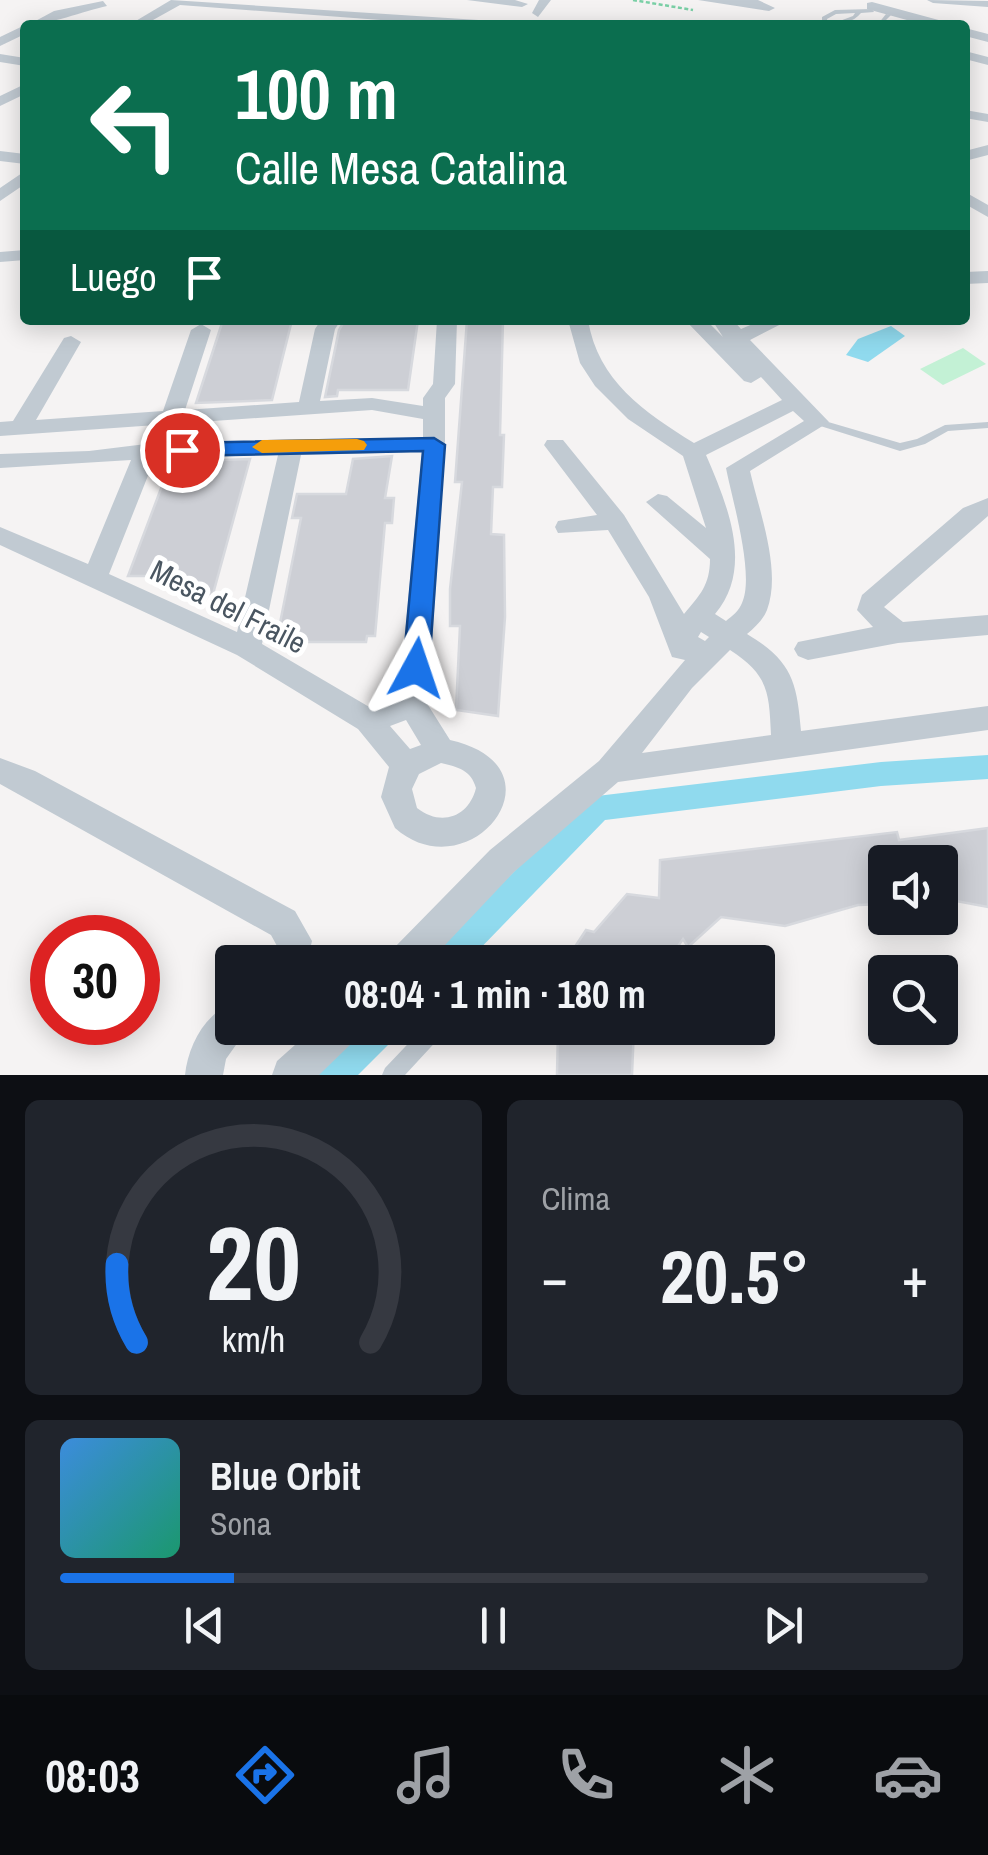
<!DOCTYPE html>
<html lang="es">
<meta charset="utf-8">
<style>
body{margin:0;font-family:"Archivo Narrow",sans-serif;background:#20242c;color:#f1f3f6;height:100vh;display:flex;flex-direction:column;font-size:38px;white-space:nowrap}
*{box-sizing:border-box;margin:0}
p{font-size:32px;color:#9ea1a6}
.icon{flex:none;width:55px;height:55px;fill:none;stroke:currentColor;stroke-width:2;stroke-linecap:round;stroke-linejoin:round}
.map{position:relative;height:1075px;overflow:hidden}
.drawer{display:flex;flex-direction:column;gap:25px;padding:25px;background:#0d0f14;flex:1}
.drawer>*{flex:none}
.top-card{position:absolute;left:20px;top:20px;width:950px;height:305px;border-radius:10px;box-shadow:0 5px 25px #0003;background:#0b6e4f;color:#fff;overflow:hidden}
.fabs{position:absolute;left:868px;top:845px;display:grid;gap:20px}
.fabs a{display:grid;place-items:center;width:90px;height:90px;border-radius:10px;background:#171b24;box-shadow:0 5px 25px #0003;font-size:50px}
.speed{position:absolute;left:30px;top:915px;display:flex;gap:20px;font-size:50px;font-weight:700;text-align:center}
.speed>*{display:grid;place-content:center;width:130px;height:130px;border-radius:50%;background:#171b24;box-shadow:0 5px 25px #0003;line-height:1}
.speed .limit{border:15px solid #d22;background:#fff;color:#111}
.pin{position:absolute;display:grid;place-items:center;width:85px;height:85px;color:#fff;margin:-42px;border:5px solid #fff;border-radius:50%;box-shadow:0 2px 10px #0007}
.me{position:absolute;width:110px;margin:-55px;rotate:5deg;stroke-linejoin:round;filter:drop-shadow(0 0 8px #0008)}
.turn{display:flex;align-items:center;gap:35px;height:210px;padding:0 50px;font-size:45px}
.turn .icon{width:130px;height:130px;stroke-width:2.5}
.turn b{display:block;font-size:70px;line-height:85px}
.then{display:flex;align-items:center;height:95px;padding:0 50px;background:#0003;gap:20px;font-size:38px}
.big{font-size:75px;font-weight:800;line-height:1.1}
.drawer .tile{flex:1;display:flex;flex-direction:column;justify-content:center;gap:15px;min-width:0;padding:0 35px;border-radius:15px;background:#20242c}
.drawer .dial{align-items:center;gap:0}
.dial svg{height:260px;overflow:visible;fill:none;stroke:#363941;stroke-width:7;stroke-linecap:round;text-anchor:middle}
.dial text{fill:#f1f3f6;stroke:none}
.song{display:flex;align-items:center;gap:30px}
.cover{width:120px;height:120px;border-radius:15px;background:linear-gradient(135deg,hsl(210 70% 55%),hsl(160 70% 35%))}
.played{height:10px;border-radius:5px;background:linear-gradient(90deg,#1a73e8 20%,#363941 20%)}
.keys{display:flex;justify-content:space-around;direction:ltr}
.heat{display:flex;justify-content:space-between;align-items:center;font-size:55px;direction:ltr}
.drawer .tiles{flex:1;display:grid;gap:25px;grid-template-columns:1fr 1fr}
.tile:last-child{grid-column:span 2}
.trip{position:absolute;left:215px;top:945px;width:560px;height:100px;border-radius:10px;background:#171b24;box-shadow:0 5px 25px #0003;font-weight:800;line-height:100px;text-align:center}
.menu{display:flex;height:160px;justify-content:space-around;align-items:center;background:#090b0e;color:#9ea1a6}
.menu .icon{width:70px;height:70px}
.menu .selected{color:#1a73e8}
.menu b{font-size:45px;color:#f1f3f6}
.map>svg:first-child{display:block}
.green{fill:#c3f1d5}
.water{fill:#90daee}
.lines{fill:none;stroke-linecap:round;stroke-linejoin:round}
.canal{fill:#90daee;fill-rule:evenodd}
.building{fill:#cdcfd5;stroke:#d7d9de;stroke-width:2.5}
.path{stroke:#7ad0a6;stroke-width:2.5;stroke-dasharray:4 2.5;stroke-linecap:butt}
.service{fill:#c1cad2;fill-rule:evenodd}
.minor{fill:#c1cad2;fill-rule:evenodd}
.tertiary{fill:#c1cad2;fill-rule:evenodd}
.route{fill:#1a73e8;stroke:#114b97;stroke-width:2.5}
.slow{fill:#f59e0b}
.labels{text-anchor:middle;stroke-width:10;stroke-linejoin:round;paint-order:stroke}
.street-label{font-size:30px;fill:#4a5661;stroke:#fff}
</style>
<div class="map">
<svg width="988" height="1075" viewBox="0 0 988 1075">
<rect width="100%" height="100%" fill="#f5f3f3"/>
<path class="green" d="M 963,348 L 986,364 L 943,385 L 920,369 Z"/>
<path class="water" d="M 891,326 L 905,336 L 868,362 L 846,355 L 858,339 Z"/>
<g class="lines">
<path class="canal" d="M 988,755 L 988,779 L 881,786 L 605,820 L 467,962 L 429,962 L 434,951 L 587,799 L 597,796 L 881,762 Z
M 357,1028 L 398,1028 L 393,1040 L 358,1075 L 317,1075 L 322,1063 Z"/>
</g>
<path class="building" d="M 258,320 L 292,320 L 272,400 L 196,403 L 222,323 Z
M 345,320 L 418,320 L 408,390 L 338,390 L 337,396 L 325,397 L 339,330 Z
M 467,320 L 503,320 L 500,435 L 504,435 L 502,487 L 493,487 L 491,534 L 504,535 L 505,617 L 498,716 L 456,710 L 460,626 L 450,626 L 450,589 L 462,482 L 455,482 Z
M 392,456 L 385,498 L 394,498 L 392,523 L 385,523 L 375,636 L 367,636 L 366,642 L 287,642 L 288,636 L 280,636 L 280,623 L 301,518 L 292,518 L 297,494 L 346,494 L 353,459 Z
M 250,459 L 213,594 L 181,594 L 179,576 L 128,576 L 168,470 L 218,469 L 221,460 Z
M 988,828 L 988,907 L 940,898 L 940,862 L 885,862 L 885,904 L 858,905 L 785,926 L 721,917 L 688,947 L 683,939 L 667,962 L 565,962 L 586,930 L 594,932 L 627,894 L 659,898 L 660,860 L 897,832 L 899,840 Z
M 558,1028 L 634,1028 L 632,1075 L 557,1075 Z"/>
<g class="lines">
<path class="path" d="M 633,0 L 693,10
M 771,22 L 787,25"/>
<path class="service" d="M 872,9 L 874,12 L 861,13 C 854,22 840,25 829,25 L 853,16 L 855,13 L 836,14 L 827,19 L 828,25 L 822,25 L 822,17 L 835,10 Z
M 886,14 L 891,15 L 884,22 L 890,25 L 878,24 Z
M 818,419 L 900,443 L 917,439 L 945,425 L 988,422 L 988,428 L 948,431 L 925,444 L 900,451 L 814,424 L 812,422 Z
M 423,1028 L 444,1028 L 442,1035 L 405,1075 L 382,1075 L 385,1068 Z"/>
<path class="minor" d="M 171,0 L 494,21 L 500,25 L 447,25 L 180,5 L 144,25 L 129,25 Z
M 467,0 L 515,0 L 528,4 L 522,7 Z
M 539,0 L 551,0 L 538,17 L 532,13 Z
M 698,0 L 758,0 L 775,8 L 769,11 Z
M 927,0 L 988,1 L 988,7 L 933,3 Z
M 103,1 L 107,6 C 85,11 47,25 28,25 L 54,11 Z
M 25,25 L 25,34 L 0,46 L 0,37 Z
M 965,51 L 988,57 L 988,65 L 965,59 Z
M 0,54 L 25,58 L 25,66 L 0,62 Z
M 25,84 L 25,94 L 0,106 L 0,96 Z
M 965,110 L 988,114 L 988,122 L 965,118 Z
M 988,145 L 988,155 L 965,161 L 965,151 Z
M 0,151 L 25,154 L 25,164 L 0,161 Z
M 25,171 L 25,184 L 0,201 L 0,188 Z
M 965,192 L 988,205 L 988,217 L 965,204 Z
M 25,250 L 25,260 L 0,262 L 0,252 Z
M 988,271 L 988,283 L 965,284 L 965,272 Z
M 321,320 L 341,320 L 335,329 L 320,401 L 372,398 L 423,406 L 423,398 L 433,384 L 437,320 L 457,320 L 455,384 L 445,398 L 445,445 L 428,705 L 450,740 C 570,767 470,894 395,828 L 381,797 L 389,767 L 358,729 L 237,655 L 0,545 L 0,527 L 88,564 L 131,460 L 0,468 L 0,454 L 89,451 L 146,444 L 423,438 L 423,419 L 372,410 L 0,436 L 0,422 L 13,421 L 64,338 L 71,336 L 81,342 L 36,420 L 163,411 L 191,330 L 201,324 L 211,330 L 185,410 L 299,402 L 315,329 ZM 422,452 L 399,699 L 371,708 L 262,644 L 301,455 ZM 278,455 L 237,632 L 109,574 L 155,458 ZM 406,720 L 421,745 L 410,749 L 390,726 ZM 441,763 C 458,767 471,770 476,788 C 469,817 441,827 417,808 L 412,789 L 419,774 Z
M 568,320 L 588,320 C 598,381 644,412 694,443 L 782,400 L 761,377 L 751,383 L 744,381 L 685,320 L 706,320 L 723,337 L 712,320 L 733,320 L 741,329 L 762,320 L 789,320 L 750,340 L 829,422 L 750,471 C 759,511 782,570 767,610 C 763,620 755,627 747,634 C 792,661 797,682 801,731 L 988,706 L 988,730 L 618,782 L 514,872 L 429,962 L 387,962 L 392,950 L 490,850 L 599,761 L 685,660 L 672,657 L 649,597 L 608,530 L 558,533 L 555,527 L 558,521 L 597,515 L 544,445 L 547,440 L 563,440 L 624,515 L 684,614 C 700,595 710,585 710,559 L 646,502 L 658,494 L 667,496 L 706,528 L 683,456 L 628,419 L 595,386 L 580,363 ZM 793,411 L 804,421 L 726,468 C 732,499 755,575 742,603 C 739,611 732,616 726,621 L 715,614 C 754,568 728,506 706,455 ZM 701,632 L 709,637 L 705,641 L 698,637 ZM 730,650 C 769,675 769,693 771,735 L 642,753 L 692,688 Z
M 988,498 L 988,516 L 884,607 L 903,622 L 988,615 L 988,635 L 898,643 L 808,660 L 798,656 L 794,649 L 798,642 L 873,627 L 857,610 L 862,595 L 963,508 Z
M 0,758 L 35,771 L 295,911 L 312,941 L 307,962 L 271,962 L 277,946 L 271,935 L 0,784 Z
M 232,1003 L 232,1028 L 248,1028 L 226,1059 L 223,1075 L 185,1075 C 188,1046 204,1015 232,1003 Z
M 314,1028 L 360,1028 L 354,1041 L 319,1075 L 272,1075 L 277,1061 Z"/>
<path class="tertiary" d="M 872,2 L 946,22 L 948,25 L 925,25 L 867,9 L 867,3 Z
M 965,28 L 988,34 L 988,42 L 965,36 Z"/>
</g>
<path class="route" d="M 434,438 L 445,445 L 429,668 L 425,676 L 407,676 L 403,668 L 423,451 L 182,456 L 172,450 L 182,443 Z"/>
<path class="slow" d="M 357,439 L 364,441 L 367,445 L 364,450 L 262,453 L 252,447 L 262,440 Z"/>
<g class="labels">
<g class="street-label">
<text transform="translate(228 607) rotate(27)" y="10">Mesa del Fraile</text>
</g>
</g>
</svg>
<div class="fabs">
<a><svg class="icon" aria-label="sound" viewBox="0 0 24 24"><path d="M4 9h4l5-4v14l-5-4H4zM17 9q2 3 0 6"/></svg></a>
<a><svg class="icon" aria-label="search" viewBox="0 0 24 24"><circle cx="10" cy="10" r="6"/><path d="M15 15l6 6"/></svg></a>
</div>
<div class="speed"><div class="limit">30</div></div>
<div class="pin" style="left:182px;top:450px;background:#d93025"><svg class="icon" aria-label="arrive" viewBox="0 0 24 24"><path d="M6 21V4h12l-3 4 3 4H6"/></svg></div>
<svg class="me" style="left:416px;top:668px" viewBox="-20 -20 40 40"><path d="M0-17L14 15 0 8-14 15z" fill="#1a73e8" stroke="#fff" stroke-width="4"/></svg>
<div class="trip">08:04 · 1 min · 180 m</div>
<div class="top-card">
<div class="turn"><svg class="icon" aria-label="left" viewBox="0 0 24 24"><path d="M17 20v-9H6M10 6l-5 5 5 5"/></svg><div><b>100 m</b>Calle Mesa Catalina</div></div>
<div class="then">Luego<svg class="icon" aria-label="arrive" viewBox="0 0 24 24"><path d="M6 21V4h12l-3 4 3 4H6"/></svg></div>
</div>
</div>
<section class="drawer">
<div class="tiles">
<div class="tile dial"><svg viewBox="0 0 100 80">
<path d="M14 69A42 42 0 1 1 86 69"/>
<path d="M14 69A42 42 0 0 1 8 45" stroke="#1a73e8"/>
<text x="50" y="56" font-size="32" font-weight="700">20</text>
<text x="50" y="72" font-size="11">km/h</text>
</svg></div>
<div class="tile"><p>Clima</p>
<div class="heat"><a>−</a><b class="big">20.5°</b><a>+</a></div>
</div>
<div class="tile">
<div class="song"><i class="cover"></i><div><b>Blue Orbit</b><p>Sona</p></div></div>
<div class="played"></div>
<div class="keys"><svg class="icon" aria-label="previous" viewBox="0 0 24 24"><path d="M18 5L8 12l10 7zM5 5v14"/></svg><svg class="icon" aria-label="pause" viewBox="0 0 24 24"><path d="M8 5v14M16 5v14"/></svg><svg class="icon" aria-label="next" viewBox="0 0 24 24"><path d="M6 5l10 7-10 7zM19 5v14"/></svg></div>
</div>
</div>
</section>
<nav class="menu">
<b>08:03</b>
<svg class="icon selected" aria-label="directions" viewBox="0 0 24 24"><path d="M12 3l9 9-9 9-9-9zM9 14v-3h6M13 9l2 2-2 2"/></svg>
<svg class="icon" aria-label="music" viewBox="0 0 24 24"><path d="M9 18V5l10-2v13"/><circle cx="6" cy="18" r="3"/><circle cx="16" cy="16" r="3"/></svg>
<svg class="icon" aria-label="phone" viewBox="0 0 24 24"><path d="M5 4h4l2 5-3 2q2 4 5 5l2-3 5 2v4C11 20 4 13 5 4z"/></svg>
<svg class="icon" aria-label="climate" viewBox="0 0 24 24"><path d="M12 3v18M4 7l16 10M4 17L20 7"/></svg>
<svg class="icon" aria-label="car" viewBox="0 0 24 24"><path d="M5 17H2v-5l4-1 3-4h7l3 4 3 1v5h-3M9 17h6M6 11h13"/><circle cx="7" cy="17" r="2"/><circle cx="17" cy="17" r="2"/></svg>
</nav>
